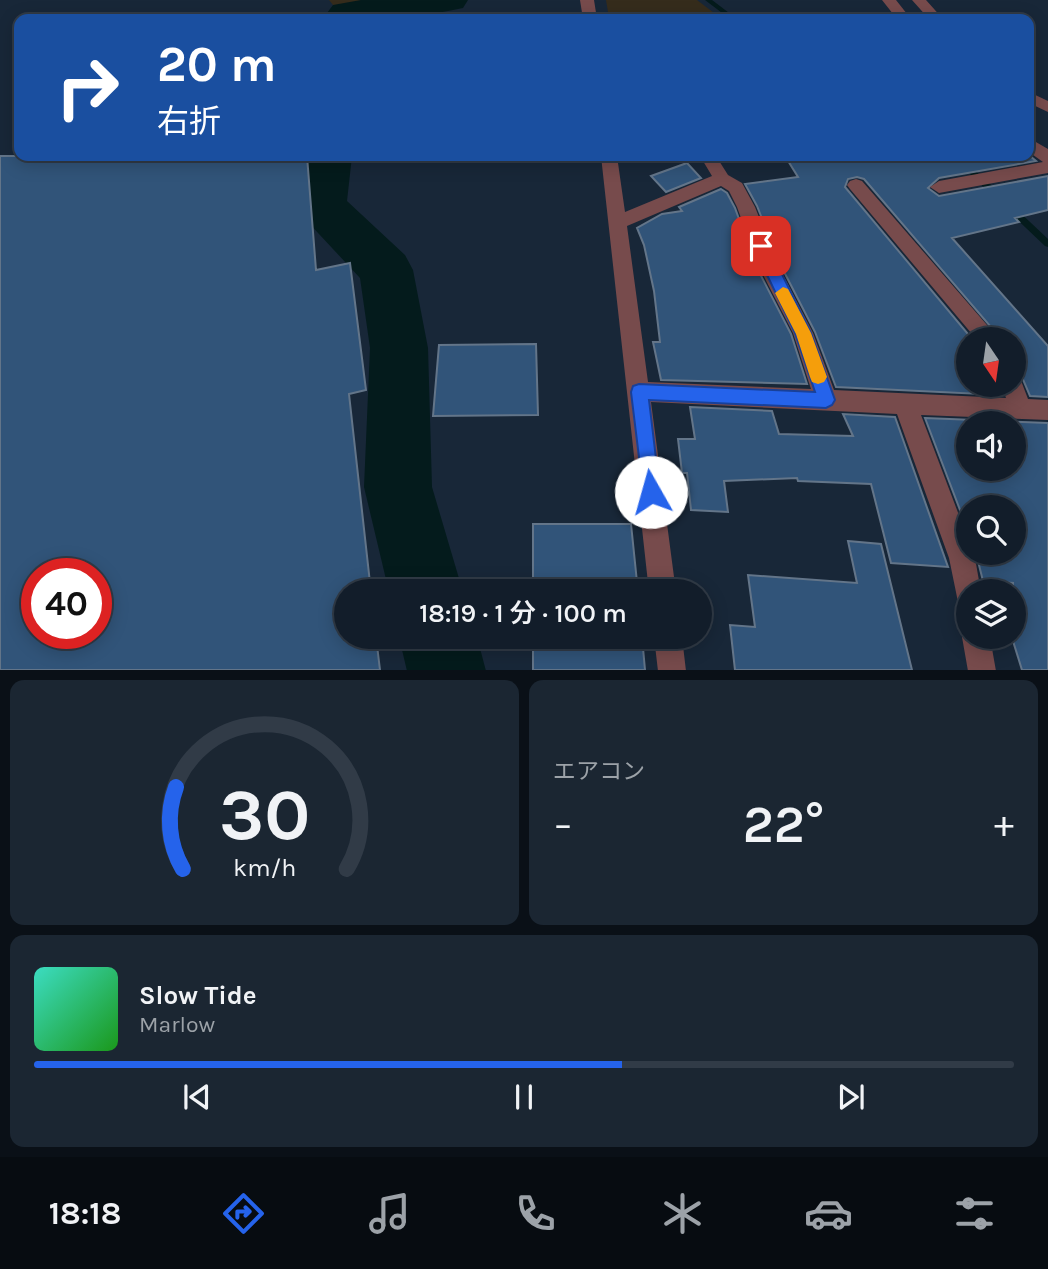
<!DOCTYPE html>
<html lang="ja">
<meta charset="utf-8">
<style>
body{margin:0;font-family:Karla,"Noto Sans JP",sans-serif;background:#1b2632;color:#f1f3f6;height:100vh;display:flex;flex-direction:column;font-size:26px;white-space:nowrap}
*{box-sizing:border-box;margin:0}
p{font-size:23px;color:#9ca2a8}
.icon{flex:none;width:38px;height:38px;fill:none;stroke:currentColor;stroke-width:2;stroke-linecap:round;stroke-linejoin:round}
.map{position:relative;height:670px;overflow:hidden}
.details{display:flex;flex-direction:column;gap:10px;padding:10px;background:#0a1017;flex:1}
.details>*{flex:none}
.hud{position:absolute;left:14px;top:14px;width:1020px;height:147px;border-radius:14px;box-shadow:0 4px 18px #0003,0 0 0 2px #313b47;background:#1a4fa0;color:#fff;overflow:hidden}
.needle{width:46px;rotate:167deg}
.controls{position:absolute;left:956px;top:327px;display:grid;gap:14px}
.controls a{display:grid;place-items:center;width:70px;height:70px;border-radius:50%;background:#121d2a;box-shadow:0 4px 18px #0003,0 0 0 2px #313b47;font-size:35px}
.speed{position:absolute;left:21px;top:558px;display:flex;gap:14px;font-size:35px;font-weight:700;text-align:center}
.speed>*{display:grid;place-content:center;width:91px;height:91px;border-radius:50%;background:#121d2a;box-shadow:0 4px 18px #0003,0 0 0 2px #313b47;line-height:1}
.speed .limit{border:10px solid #d22;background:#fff;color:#111}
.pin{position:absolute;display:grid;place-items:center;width:60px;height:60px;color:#fff;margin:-30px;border-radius:14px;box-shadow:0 4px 10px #0006}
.me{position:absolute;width:77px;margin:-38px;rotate:353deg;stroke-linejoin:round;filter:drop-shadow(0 0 5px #0008)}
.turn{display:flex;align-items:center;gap:24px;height:147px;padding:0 28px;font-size:32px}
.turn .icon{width:91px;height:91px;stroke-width:2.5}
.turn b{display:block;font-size:49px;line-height:60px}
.big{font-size:52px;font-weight:600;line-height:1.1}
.details .widget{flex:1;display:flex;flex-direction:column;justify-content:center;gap:10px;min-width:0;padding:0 24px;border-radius:14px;background:#1b2632}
.details .dial{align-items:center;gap:0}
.dial svg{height:182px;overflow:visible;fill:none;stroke:#313b47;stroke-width:7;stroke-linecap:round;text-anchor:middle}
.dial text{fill:#f1f3f6;stroke:none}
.song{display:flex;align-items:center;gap:21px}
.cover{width:84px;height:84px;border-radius:10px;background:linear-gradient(135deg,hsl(170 70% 55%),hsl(120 70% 35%))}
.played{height:7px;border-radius:4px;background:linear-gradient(90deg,#2563eb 60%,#313b47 60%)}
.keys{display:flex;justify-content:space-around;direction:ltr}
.heat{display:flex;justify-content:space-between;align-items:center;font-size:38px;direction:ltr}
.details .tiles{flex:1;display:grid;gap:10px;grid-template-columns:1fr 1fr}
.widget:last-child{grid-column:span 2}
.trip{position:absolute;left:334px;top:579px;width:378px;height:70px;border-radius:35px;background:#121d2a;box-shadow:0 4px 18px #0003,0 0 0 2px #313b47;font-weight:600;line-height:70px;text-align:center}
.tab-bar{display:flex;height:112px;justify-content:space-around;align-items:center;background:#070c11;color:#9ca2a8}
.tab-bar .icon{width:49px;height:49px}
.tab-bar .selected{color:#2563eb}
.tab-bar b{font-size:32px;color:#f1f3f6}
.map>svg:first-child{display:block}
.education{fill:#352c1c}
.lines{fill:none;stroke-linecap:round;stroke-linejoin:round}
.stream{fill:#041b1c;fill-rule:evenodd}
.river{fill:#041b1c;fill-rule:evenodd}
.building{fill:#315479;stroke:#637589;stroke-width:2;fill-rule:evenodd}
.minor{fill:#774b4c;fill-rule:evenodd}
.route{fill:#2563eb;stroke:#184099;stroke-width:2}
.slow{fill:#f59e0b}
</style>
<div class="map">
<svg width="1048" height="671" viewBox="0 0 1048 671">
<rect width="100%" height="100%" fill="#182738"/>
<path class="education" d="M 329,0 L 439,0 L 350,10 L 333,5 Z
M 606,0 L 697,0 L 722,19 L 617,19 L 608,12 Z"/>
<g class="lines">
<path class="stream" d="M 705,0 L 712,0 L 737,19 L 730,19 Z
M 951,156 L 959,156 L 1000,193 L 1000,197 L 994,197 Z
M 1010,205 L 1013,206 L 1048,239 L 1048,247 L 1045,246 L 1007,210 L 1006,208 L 1007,206 Z"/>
<path class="river" d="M 361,0 L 468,0 L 463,8 C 420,18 376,19 332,19 L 327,13 L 333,5 Z
M 306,156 L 352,156 L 347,201 L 405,255 L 413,270 L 428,348 L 432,487 L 463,592 L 389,592 L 364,487 L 370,348 L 360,278 L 305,219 L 297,206 Z
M 399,637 L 477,637 L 486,671 L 407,671 Z"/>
</g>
<path class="building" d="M 0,156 L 307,156 L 316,270 L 350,263 L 366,390 L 349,394 L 371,592 L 346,592 L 346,637 L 376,637 L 380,670 L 0,670 ZM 37,574 L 96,574 L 96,634 L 37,634 Z
M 785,156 L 1030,156 L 1036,161 L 939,178 L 928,188 L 939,196 L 1048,176 L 1048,210 L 1015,218 L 1019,222 L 952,238 L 1048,346 L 1048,397 L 1030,396 L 1022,377 L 1013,374 L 1013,340 L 1002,340 L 864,179 L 857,177 L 848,179 L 845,187 L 973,340 L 968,340 L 968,385 L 999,385 L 1002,395 L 836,387 L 815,332 L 780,264 L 757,206 L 745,184 L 798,177 Z
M 687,163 L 701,178 L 666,192 L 651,176 Z
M 721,189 L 727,193 L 735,208 L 756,266 L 791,334 L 807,384 L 661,380 L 653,342 L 660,342 L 654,291 L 644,245 L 637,228 L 662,214 L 682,211 L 679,207 Z
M 536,344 L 538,415 L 433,416 L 439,345 Z
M 690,407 L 772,411 L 779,434 L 853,436 L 843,414 L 895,417 L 948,567 L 891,563 L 871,484 L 798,481 L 797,478 L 724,481 L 728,512 L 691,510 L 687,473 L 682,473 L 678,439 L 695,439 Z
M 925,418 L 1048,423 L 1048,670 L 1022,670 L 1013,641 L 1013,583 L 983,581 L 976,553 L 1013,553 L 1013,508 L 968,508 L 968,531 ZM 968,424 L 1013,424 L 1013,469 L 968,469 Z
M 533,524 L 631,524 L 638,592 L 533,592 Z
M 848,541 L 881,544 L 912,670 L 735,670 L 730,625 L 755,627 L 748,575 L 857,583 Z
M 533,637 L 642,637 L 645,670 L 533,670 Z"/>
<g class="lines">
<path class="minor" d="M 580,0 L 594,0 L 597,19 L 583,19 Z
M 882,0 L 896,0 L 911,19 L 897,19 Z
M 912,0 L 926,0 L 943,19 L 929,19 Z
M 1029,92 L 1048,101 L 1048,112 L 1029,103 Z
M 1029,138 L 1048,149 L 1048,173 L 939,193 L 930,187 L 939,181 L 1043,162 L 1029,152 Z
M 601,156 L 617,156 L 625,212 L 712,176 L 700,156 L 716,156 L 728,175 L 742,183 L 755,207 L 778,265 L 813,333 L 834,390 L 1006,398 L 1001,385 L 1013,385 L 1013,376 L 1020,378 L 1028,399 L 1048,400 L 1048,420 L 921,415 L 968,539 L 968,553 L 973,553 L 975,558 L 981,592 L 968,592 L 968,605 L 958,602 L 949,558 L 897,414 L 651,402 L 676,592 L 649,592 ZM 721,186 L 729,191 L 737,207 L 758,265 L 793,333 L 811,389 L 648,382 L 627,226 Z
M 856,179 L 862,181 L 1000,340 L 977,340 L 850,189 L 847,185 L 850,181 Z
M 968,626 L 968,637 L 990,637 L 996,671 L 968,671 L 962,637 Z
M 654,637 L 682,637 L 686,671 L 658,671 Z"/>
</g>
<path class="route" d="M 761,240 L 768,246 L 811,333 L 835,400 L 832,405 L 826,408 L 649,400 L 660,492 L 658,498 L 651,501 L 644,498 L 631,392 L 633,386 L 639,384 L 815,392 L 795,333 L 753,246 Z"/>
<path class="slow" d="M 783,287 L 788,289 L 811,333 L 827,377 L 824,382 L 818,384 L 812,382 L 810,377 L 796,334 L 775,293 Z"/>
</svg>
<div class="controls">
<a><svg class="needle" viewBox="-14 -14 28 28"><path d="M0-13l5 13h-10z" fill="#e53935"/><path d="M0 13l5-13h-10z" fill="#9ca2a8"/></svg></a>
<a><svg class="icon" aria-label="sound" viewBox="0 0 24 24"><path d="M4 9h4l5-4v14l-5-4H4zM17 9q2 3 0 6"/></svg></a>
<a><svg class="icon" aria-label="search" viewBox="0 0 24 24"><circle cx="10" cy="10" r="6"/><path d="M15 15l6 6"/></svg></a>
<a><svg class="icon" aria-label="layers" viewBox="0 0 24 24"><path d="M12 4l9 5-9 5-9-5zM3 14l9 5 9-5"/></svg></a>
</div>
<div class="speed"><div class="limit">40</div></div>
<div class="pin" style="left:761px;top:246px;background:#d93025"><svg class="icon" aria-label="arrive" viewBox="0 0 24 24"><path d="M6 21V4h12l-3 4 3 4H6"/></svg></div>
<svg class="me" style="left:651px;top:492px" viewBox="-20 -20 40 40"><circle r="19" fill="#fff"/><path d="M0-13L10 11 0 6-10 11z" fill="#2563eb"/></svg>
<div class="trip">18:19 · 1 分 · 100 m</div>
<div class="hud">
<div class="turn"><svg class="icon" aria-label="right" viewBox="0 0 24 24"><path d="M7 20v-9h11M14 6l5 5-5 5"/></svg><div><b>20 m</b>右折</div></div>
</div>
</div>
<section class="details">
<div class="tiles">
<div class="widget dial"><svg viewBox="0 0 100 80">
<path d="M14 69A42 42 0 1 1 86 69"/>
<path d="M14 69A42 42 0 0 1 11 33" stroke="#2563eb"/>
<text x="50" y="56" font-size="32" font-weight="700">30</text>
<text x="50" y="72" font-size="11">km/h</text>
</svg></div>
<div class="widget"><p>エアコン</p>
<div class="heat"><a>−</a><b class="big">22°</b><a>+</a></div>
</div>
<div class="widget">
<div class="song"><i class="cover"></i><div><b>Slow Tide</b><p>Marlow</p></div></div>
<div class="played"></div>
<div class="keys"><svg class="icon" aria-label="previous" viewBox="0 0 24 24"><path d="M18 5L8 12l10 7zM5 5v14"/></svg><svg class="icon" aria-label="pause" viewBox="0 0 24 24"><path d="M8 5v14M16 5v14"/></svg><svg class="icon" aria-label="next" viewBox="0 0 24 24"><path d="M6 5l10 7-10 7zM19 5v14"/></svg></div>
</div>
</div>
</section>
<nav class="tab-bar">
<b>18:18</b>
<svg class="icon selected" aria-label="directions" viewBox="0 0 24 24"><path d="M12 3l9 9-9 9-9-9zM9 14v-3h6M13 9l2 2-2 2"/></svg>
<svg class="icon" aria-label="music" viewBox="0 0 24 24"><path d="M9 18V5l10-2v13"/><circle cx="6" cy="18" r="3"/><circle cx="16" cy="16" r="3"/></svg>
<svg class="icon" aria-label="phone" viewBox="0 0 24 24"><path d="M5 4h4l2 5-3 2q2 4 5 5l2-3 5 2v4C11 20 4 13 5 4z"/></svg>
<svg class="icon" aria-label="climate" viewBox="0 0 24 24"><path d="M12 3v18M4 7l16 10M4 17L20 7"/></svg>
<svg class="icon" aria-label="car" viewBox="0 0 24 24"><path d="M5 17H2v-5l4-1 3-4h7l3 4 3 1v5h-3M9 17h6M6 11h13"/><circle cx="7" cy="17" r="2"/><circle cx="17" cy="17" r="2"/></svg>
<svg class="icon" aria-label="filters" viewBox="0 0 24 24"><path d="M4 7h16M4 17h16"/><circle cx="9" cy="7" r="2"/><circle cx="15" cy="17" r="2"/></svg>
</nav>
